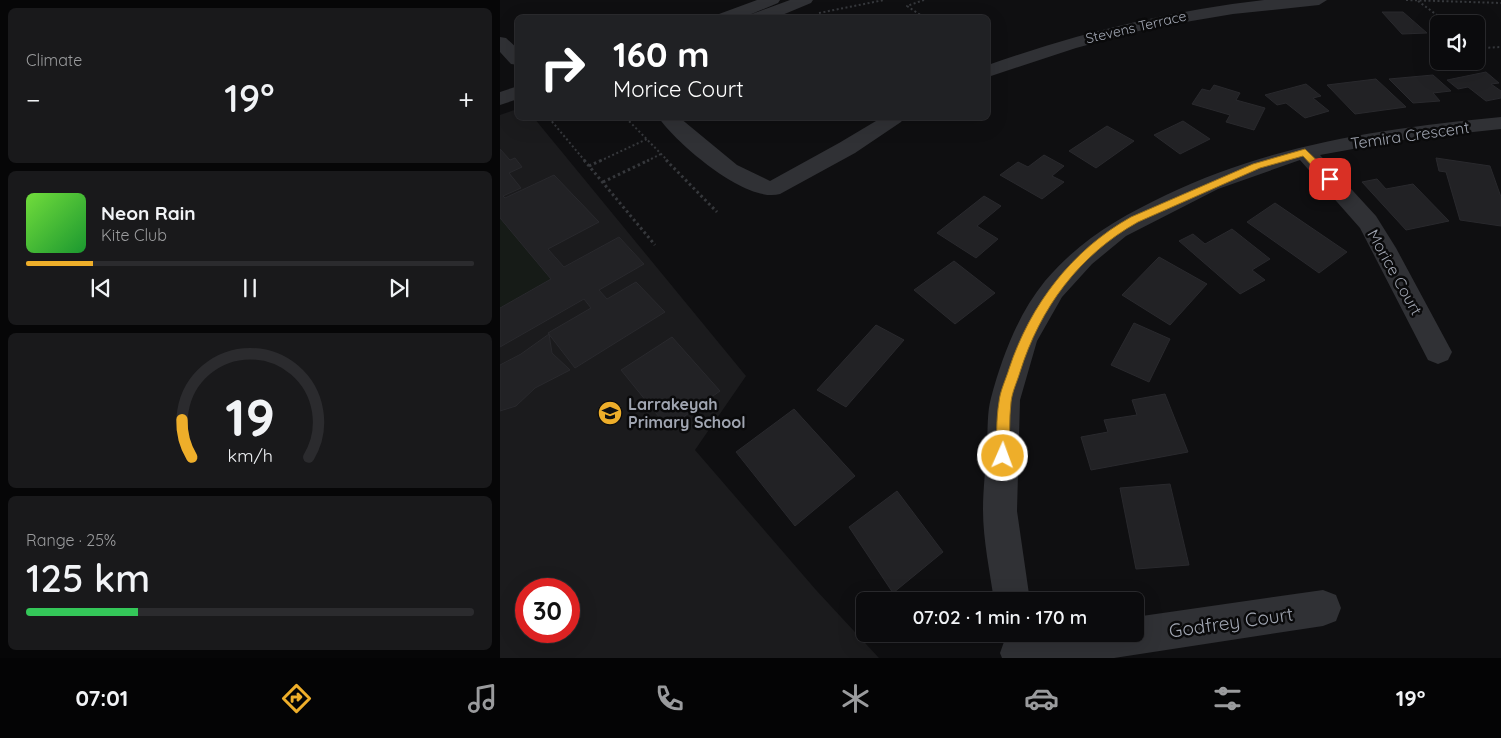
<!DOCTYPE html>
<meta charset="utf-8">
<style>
body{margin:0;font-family:Quicksand,sans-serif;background:#19191b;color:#f1f3f6;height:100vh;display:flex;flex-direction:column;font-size:19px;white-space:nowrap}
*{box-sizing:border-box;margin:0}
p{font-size:16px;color:#9a9b9d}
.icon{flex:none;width:28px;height:28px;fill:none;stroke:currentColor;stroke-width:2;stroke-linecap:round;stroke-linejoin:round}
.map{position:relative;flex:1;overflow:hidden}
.side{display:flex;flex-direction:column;gap:8px;padding:8px;background:#060607;width:500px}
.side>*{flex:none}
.top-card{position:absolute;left:15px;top:15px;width:475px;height:105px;border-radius:8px;box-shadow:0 5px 20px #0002,0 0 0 1px #2b2b2e;background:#202124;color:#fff;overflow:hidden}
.buttons{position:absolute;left:930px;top:15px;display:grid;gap:10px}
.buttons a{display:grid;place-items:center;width:55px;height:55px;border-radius:8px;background:#0b0b0d;box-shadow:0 5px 20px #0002,0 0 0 1px #2b2b2e;font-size:25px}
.speed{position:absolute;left:15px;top:578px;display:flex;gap:10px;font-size:25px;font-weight:700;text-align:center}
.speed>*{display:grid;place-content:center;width:65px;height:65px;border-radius:50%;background:#0b0b0d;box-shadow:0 5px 20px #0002,0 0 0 1px #2b2b2e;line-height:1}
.speed .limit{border:8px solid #d22;background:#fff;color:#111}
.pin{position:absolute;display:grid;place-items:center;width:42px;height:42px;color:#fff;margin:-21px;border-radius:10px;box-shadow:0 2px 8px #0006}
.me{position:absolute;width:55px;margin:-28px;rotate:2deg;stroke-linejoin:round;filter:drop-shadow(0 0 4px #0008)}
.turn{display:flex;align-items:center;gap:18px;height:105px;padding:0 15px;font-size:22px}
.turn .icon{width:65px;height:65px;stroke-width:2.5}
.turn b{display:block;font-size:35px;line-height:42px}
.big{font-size:38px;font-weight:600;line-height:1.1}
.side .tile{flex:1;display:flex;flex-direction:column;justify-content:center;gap:8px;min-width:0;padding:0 18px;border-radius:8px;background:#19191b}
.side .dial{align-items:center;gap:0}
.dial svg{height:130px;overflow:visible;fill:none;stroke:#2b2b2e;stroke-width:7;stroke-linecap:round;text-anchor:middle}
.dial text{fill:#f1f3f6;stroke:none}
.song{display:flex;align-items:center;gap:15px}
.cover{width:60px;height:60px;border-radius:8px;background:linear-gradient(135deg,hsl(100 70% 55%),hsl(130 70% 35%))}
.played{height:5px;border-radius:2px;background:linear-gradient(90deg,#eeae2a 15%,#2b2b2e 15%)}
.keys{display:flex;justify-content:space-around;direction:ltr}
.heat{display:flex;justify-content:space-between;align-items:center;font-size:28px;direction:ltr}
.charge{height:8px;border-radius:4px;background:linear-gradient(90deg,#34c759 25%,#2b2b2e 0)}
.trip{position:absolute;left:356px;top:592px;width:288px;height:50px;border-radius:8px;background:#0b0b0d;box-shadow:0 5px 20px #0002,0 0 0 1px #2b2b2e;font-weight:600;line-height:50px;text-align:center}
.tabs{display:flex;height:80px;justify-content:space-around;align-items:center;background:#040405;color:#9a9b9d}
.tabs .icon{width:35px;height:35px}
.tabs .current{color:#eeae2a}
.tabs b{font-size:22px;color:#f1f3f6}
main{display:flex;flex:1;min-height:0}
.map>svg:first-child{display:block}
.built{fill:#1b1b1d;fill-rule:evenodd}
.green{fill:#161b17}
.building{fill:#222225;stroke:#29292d}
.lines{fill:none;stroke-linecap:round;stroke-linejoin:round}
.path-far1{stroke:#36383c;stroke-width:2;stroke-dasharray:2 2.5;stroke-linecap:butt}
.path{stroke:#36383c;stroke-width:3;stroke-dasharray:2.5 3;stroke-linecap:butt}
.minor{fill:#303135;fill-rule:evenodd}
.route{fill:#eeae2a;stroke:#9b711b}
.labels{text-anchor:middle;stroke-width:5;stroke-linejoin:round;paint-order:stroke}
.far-street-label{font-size:14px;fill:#a0a5b1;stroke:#0a0a0b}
.street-label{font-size:16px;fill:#a0a5b1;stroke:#0a0a0b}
.poi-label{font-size:16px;font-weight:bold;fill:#a0a5b1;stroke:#0a0a0b;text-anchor:start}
.near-street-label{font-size:19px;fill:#a0a5b1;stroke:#0a0a0b}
</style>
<main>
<section class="side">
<div class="tile"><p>Climate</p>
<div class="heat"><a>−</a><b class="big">19°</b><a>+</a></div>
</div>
<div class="tile">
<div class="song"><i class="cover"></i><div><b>Neon Rain</b><p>Kite Club</p></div></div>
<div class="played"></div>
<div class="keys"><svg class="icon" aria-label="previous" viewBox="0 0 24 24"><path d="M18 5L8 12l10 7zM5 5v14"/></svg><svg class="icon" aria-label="pause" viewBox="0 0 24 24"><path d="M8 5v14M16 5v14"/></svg><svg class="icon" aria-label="next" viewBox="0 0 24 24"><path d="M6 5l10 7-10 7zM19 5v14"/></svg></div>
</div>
<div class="tile dial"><svg viewBox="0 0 100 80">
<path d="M14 69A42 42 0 1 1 86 69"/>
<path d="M14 69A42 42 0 0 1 8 46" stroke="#eeae2a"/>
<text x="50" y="56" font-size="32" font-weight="700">19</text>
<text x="50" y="72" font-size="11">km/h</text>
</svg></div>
<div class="tile"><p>Range · 25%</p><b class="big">125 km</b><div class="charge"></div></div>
</section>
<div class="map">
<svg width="1001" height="658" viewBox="0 0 1001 658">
<rect width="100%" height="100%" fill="#0f0f11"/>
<path class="built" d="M 17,109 L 18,118 L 34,118 L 246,376 L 195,450 L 316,590 L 379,658 L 0,658 L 0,115 ZM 26,589 L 69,589 L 69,631 L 26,631 Z"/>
<path class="green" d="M 0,218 L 51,279 L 0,308 Z"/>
<path class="building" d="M 882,12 L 903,12 L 927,33 L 902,34 Z
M 986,72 L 999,83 L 991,84 L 1001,91 L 1001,98 L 986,101 L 968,87 L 958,89 L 947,80 Z
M 933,75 L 951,91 L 933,93 L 940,101 L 913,103 L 889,79 Z
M 876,79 L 906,107 L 855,114 L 827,85 Z
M 806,84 L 821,96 L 813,98 L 829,111 L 805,118 L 786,103 L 777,105 L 765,95 Z
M 714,85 L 740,93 L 736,100 L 765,108 L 754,130 L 726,122 L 730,115 L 692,104 L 702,89 L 710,91 Z
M 683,121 L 710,139 L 680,154 L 654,135 Z
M 607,126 L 634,141 L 596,168 L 569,151 Z
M 0,149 L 10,160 L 15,158 L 22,167 L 9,173 L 21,188 L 3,196 L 5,198 L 54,175 L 99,222 L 48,249 L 64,267 L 119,237 L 144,264 L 99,290 L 107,299 L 136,282 L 165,312 L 75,368 L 48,333 L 91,308 L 84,299 L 0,347 L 0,308 L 51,279 L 0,218 Z
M 544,155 L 564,166 L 552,176 L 564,182 L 542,199 L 500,175 L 518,162 L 528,167 Z
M 936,158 L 990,166 L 1001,197 L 1001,226 L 960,220 L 946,172 L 939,171 Z
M 877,179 L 886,189 L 913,184 L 949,221 L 906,230 L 862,182 Z
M 484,196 L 501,206 L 477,226 L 498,239 L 476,258 L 437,233 Z
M 775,203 L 847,252 L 819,273 L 747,222 Z
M 732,229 L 770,259 L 752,270 L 765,280 L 740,294 L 679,241 L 693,234 L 705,244 Z
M 659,257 L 707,284 L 670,325 L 622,295 Z
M 454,261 L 495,293 L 455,324 L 414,290 Z
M 634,323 L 670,339 L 649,382 L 611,365 Z
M 376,325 L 404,340 L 346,407 L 317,390 Z
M 49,334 L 52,353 L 70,370 L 35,388 L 16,406 L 0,411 L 0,365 L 21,354 Z
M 172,337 L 220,391 L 168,428 L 121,370 Z
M 665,394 L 688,452 L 591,470 L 581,437 L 608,432 L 604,420 L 637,415 L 632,400 Z
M 294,409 L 355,476 L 295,526 L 236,452 Z
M 670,484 L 689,565 L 636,569 L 620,488 Z
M 397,491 L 443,552 L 393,593 L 349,527 Z"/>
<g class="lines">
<path class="path-far1" d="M 424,0 L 407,6 L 425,18
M 906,0 L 1001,3
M 918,1 L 949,24
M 319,13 L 384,0
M 976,44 L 982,48 L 1001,47
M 49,118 L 85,161
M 126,118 L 168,161
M 100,161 L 147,139
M 147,161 L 161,154"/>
<path class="path" d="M 84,160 L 155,245
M 166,160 L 217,212
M 89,166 L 102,160
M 103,182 L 149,160"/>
<path class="minor" d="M 257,0 L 280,0 L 278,3 L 242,18 L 217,18 L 219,14 Z
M 290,0 L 313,0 L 311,3 L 275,18 L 250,18 L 252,14 Z
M 764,0 L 827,0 L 819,5 L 733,14 L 650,28 L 576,48 L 488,77 L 488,65 C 578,33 669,11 764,0 Z
M 0,37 L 6,38 L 18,49 L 18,65 L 11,64 L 0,52 Z
M 18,86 L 18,99 L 0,105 L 0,92 Z
M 1001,117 L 1001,129 L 908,139 L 820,155 L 876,216 L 896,248 L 952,352 L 948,360 L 938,364 L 928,360 L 860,228 L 800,160 L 718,189 L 626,236 L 592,264 L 562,297 L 537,341 L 520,400 L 517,511 L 530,601 L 494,601 C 490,572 483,540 483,510 C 483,488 486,466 487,443 C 488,429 487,412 491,398 C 502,357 518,314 545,281 C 580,240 618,218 666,195 C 773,144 885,128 1001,117 Z
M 159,118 L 180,118 L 237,165 L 270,181 L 339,143 L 381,118 L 404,118 L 401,122 L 355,153 L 280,194 C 247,204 177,144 159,118 Z
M 823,590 L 836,595 L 841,608 L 836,621 L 823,626 L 614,658 L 502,658 L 500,653 L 505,639 L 519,634 L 635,634 L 635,617 Z"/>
</g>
<path class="route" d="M 805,149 L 833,176 L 833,181 L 826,181 L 803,156 L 760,168 L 638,222 C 579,255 540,308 520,372 C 517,382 512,392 511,402 C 509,419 510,438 509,456 L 507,460 L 503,462 L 498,460 L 496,456 C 497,438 496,419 499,402 C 500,391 506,379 509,369 C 530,305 572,250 631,217 L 753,164 Z"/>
<defs>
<g id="school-disc" transform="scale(1.25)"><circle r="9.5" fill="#eeae2a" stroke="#0a0a0b"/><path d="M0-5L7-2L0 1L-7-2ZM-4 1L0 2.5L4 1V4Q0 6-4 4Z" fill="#111"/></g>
</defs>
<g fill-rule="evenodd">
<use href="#school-disc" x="110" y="413"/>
</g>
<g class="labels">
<g class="far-street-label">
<text transform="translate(636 27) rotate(-13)" y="5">Stevens Terrace</text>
</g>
<g class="street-label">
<text transform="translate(910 135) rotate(-8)" y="6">Temira Crescent</text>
<text transform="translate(895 272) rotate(61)" y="6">Morice Court</text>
</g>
<g class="poi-label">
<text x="128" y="410">Larrakeyah<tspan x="128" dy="18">Primary School</tspan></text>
</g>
<g class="near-street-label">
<text transform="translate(731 622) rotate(-8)" y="7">Godfrey Court</text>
</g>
</g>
</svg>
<div class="buttons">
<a><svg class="icon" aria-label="sound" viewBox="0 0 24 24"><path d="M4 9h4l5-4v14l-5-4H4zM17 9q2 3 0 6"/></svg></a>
</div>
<div class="speed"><div class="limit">30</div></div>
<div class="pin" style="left:830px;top:179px;background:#d93025"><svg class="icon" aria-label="arrive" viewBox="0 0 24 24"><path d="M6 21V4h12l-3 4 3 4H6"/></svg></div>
<svg class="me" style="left:503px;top:456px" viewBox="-20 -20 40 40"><circle r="17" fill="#eeae2a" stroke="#fff" stroke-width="3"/><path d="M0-11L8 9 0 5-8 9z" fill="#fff"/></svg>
<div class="trip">07:02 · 1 min · 170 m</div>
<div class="top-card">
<div class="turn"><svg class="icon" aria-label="right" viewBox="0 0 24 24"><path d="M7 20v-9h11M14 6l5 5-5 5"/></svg><div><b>160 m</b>Morice Court</div></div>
</div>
</div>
</main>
<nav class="tabs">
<b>07:01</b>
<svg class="icon current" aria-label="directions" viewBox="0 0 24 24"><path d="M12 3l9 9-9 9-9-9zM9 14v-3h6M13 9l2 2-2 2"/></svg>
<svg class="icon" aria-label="music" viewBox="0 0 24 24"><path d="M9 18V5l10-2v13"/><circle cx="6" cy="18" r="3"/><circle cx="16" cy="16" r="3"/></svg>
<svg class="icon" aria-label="phone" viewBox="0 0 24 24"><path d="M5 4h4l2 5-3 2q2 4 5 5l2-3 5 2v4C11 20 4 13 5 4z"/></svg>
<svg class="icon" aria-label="climate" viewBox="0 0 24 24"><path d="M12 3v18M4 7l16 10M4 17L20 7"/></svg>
<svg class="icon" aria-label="car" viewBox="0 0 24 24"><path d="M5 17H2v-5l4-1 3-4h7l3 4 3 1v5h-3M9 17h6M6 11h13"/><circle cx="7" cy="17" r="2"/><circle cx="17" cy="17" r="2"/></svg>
<svg class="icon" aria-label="filters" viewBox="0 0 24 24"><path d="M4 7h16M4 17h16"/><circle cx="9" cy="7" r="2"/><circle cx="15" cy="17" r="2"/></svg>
<b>19°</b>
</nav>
